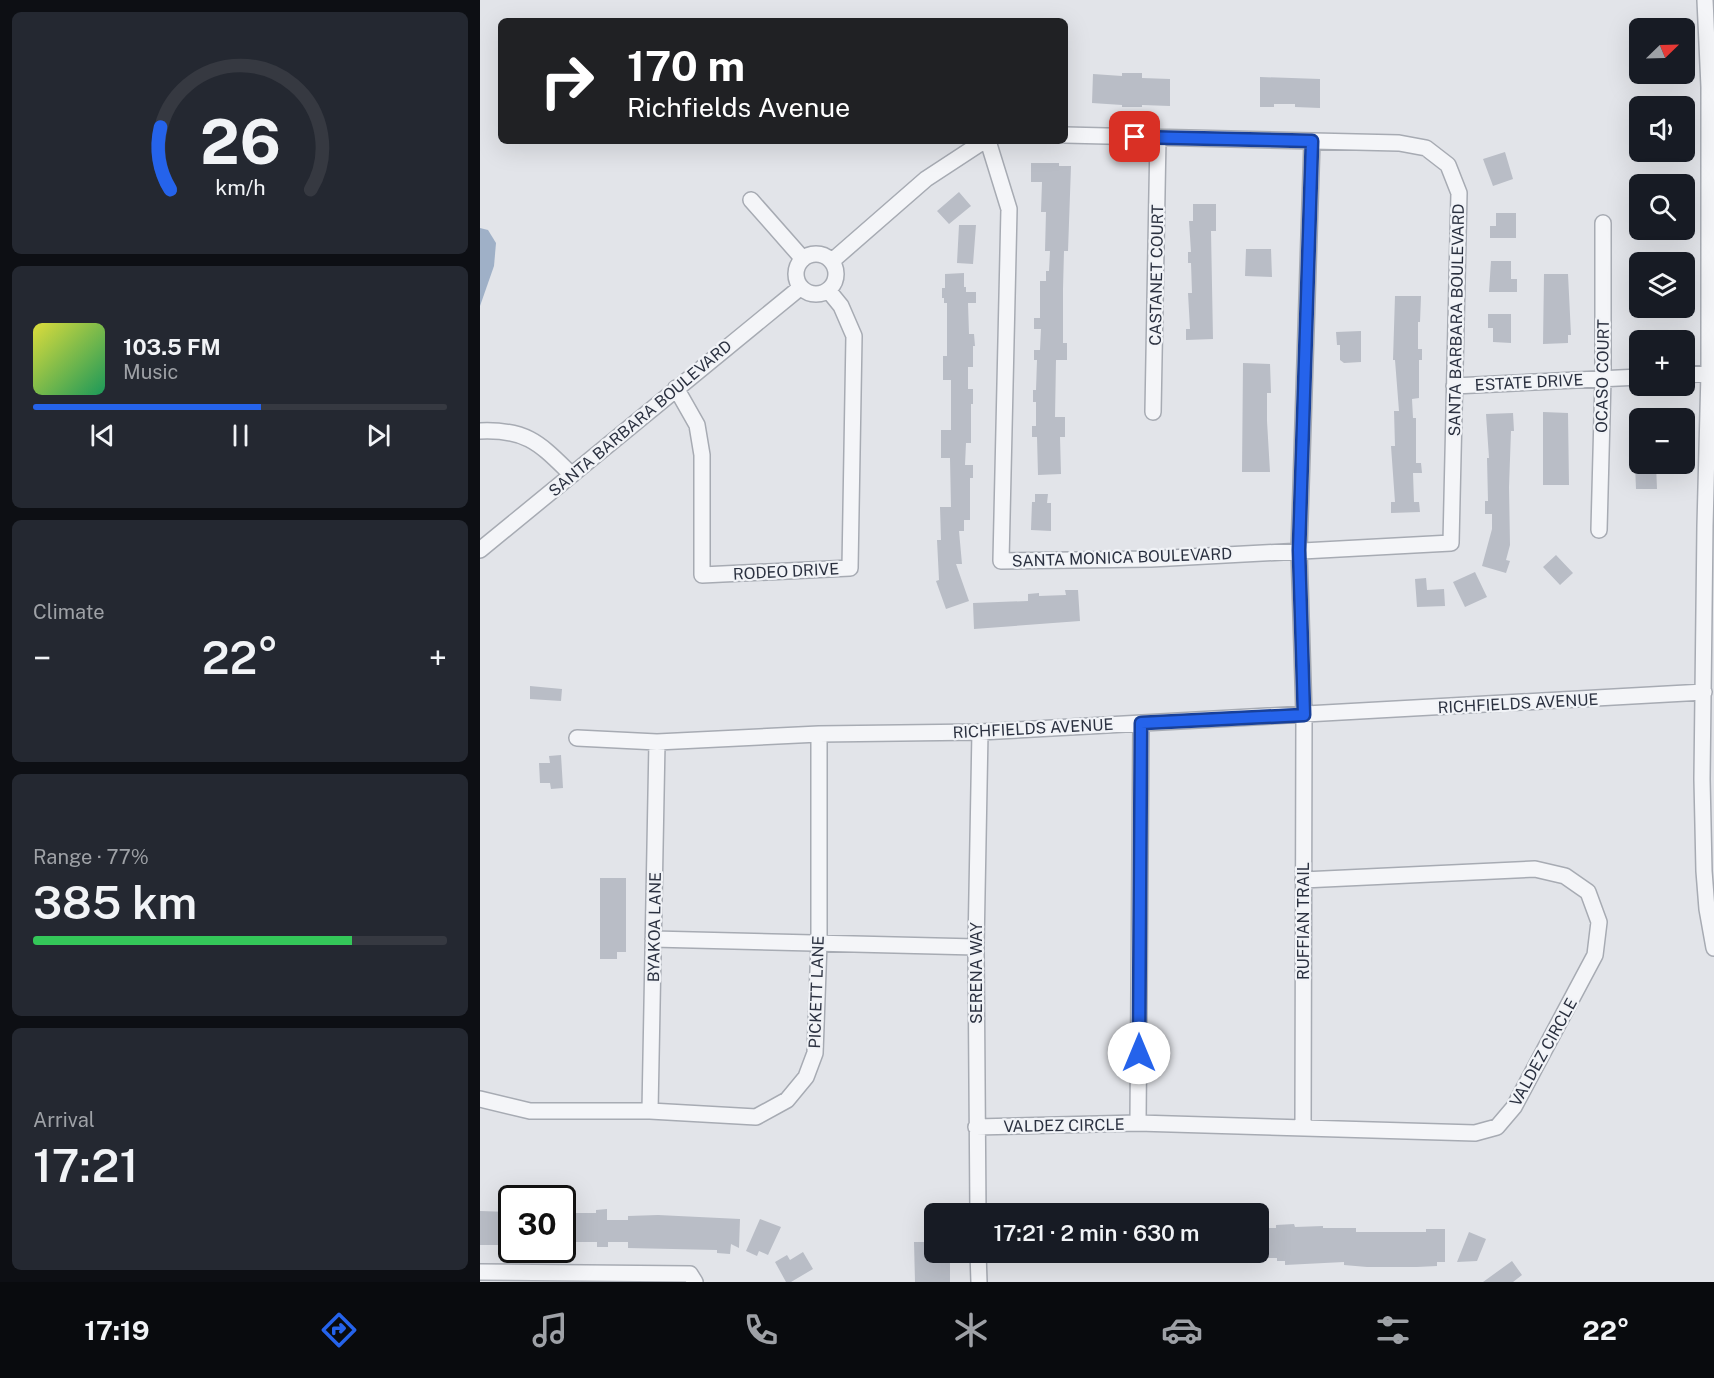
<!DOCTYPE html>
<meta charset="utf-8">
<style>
body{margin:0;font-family:"Public Sans",sans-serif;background:#242831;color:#f1f3f6;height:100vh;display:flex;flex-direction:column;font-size:22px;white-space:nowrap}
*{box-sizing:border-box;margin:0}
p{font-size:20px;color:#9ea1a6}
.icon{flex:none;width:33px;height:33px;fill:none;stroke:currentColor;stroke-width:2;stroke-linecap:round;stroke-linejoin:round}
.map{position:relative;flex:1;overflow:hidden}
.panel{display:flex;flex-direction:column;gap:12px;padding:12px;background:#0d0f14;width:480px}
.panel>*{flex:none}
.banner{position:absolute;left:18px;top:18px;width:570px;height:126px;border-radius:9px;box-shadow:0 6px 24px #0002;background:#202124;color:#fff;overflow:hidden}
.needle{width:39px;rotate:67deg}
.buttons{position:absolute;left:1149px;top:18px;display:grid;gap:12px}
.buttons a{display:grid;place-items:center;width:66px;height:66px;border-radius:9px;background:#171b24;box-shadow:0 6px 24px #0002;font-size:30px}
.speed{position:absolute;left:18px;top:1185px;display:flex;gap:12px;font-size:30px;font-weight:700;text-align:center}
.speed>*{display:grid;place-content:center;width:78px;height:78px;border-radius:50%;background:#171b24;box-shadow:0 6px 24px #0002;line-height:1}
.speed .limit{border:3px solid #111;border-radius:9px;background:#fff;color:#111}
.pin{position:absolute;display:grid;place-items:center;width:51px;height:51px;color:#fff;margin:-26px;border-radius:12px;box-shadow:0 3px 9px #0006}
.me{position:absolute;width:66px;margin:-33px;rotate:0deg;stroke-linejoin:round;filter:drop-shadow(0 0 4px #0008)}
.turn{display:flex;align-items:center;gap:21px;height:126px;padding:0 30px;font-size:27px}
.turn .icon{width:78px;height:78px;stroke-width:2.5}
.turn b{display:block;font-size:42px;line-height:51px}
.big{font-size:45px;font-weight:600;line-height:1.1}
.panel .card{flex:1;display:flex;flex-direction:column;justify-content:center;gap:9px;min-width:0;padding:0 21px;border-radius:9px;background:#242831}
.panel .dial{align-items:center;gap:0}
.dial svg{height:156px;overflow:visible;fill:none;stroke:#363941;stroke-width:7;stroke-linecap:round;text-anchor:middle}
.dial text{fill:#f1f3f6;stroke:none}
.song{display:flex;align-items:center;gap:18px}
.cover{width:72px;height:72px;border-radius:9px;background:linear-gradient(135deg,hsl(60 70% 55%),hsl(150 70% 35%))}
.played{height:6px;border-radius:3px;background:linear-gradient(90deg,#2563eb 55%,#363941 55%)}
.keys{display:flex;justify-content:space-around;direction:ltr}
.heat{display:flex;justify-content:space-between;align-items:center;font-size:33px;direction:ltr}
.charge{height:9px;border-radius:4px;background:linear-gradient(90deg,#34c759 77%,#363941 0)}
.trip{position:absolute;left:444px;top:1203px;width:345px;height:60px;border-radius:9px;background:#171b24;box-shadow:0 6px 24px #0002;font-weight:600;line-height:60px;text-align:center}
.dock{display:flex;height:96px;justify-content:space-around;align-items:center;background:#090b0e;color:#9ea1a6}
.dock .icon{width:42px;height:42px}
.dock .selected{color:#2563eb}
.dock b{font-size:27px;color:#f1f3f6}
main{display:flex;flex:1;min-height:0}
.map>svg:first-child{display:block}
.water{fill:#9fb0c7}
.building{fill:#b9bdc6}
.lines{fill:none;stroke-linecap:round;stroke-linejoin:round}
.minor-casing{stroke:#a7abb3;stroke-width:18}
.minor{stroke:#f4f5f8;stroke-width:15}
.route-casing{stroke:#184099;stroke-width:15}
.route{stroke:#2563eb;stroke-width:10}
.labels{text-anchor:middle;stroke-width:4.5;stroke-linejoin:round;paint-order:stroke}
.street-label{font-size:16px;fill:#2b3140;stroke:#f1f3f7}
</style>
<main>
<section class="panel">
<div class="card dial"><svg viewBox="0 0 100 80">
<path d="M14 69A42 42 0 1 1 86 69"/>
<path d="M14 69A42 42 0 0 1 9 37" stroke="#2563eb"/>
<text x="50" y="56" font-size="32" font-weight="700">26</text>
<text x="50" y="72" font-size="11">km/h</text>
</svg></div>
<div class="card">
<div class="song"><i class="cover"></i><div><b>103.5 FM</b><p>Music</p></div></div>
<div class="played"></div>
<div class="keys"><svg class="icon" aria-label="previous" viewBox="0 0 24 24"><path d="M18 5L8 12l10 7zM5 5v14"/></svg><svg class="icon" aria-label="pause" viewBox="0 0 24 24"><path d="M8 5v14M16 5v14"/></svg><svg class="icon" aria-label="next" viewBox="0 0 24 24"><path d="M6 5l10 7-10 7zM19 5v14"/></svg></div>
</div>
<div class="card"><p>Climate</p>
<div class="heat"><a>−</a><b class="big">22°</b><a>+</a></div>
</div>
<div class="card"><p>Range · 77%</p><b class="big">385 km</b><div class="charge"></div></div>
<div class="card"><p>Arrival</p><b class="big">17:21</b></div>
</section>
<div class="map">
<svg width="1234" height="1282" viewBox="0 0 1234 1282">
<rect width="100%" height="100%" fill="#e2e4e9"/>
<path class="water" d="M 0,228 L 8,230 L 16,243 L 14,266 L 0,306 Z"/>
<path class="building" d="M 642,73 L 662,73 L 662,78 L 690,79 L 690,106 L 662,105 L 662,107 L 642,107 L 642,105 L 612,103 L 613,74 L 642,76 Z
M 780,77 L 840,79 L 840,108 L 815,107 L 815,104 L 794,104 L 794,107 L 780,107 Z
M 1025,152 L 1033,179 L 1013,186 L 1003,159 Z
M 551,163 L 579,163 L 579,166 L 591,166 L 588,251 L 584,251 L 583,289 L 583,343 L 587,343 L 587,360 L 576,360 L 575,417 L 585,417 L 585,437 L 580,437 L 581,474 L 558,475 L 557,437 L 552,437 L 552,426 L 556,426 L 556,402 L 553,402 L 553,390 L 556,390 L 557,360 L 554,360 L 554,350 L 560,350 L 561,329 L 554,329 L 554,318 L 560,318 L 560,281 L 566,281 L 566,271 L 569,271 L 570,251 L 565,251 L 566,212 L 561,212 L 562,182 L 551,182 Z
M 479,192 L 491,206 L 469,224 L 457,211 Z
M 713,204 L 736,204 L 736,231 L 731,231 L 733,339 L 706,340 L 706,329 L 710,329 L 708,293 L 712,293 L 711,263 L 708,263 L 708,252 L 711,252 L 709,221 L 713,221 Z
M 1016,213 L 1036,213 L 1036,238 L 1010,238 L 1010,226 L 1016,226 Z
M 479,225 L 496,225 L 493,264 L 477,263 Z
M 766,249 L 791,249 L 792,277 L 765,276 Z
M 1011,261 L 1031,261 L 1031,279 L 1037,279 L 1037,292 L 1009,292 Z
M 484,273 L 484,287 L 486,287 L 486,292 L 496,292 L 496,303 L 488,303 L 489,334 L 494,334 L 495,346 L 493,346 L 493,367 L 488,367 L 488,389 L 493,389 L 493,404 L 491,404 L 491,443 L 486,443 L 485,465 L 493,465 L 493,478 L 490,478 L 490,520 L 484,520 L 484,531 L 479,531 L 482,564 L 476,564 L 489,601 L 466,609 L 456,581 L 459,580 L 457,540 L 461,540 L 460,507 L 471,507 L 470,458 L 461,458 L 461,430 L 471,430 L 471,380 L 463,380 L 463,356 L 467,356 L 467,303 L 464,303 L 464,298 L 462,298 L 462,288 L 465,288 L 465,274 Z
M 1064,274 L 1088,274 L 1091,335 L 1088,335 L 1088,343 L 1063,344 Z
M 915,296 L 941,296 L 940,322 L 938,322 L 938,349 L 942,349 L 942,360 L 939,360 L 939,398 L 932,399 L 933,418 L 936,418 L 936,463 L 941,463 L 942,473 L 933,473 L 934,502 L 939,502 L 940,512 L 911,513 L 911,502 L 915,502 L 911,446 L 915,446 L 914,411 L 919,411 L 915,360 L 913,360 Z
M 1008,314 L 1031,314 L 1031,343 L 1013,342 L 1013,328 L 1008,328 Z
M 881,331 L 881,362 L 864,363 L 860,360 L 860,345 L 857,345 L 856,332 Z
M 763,363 L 790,364 L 791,393 L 787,393 L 787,421 L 790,472 L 762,472 Z
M 1156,408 L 1181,408 L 1181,418 L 1156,418 Z
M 1063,412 L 1088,413 L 1089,485 L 1063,485 Z
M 1033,413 L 1034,431 L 1031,431 L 1029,487 L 1030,545 L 1026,560 L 1030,561 L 1026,573 L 1002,566 L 1012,529 L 1012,514 L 1005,514 L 1005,501 L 1008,501 L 1007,458 L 1009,458 L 1006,414 Z
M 1155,464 L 1176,464 L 1177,489 L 1156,489 Z
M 555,494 L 568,494 L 567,503 L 571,503 L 571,531 L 551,530 L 552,502 L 555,502 Z
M 1076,555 L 1093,573 L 1080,585 L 1063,567 Z
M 995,572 L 1007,597 L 985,607 L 973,582 Z
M 946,578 L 947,590 L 964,589 L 965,606 L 937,607 L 935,579 Z
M 585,590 L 598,590 L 600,621 L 494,629 L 493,603 L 548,601 L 548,594 L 559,593 L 559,596 L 586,595 Z
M 50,686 L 82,689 L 81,701 L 50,699 Z
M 81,755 L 83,788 L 71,789 L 70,783 L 60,783 L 59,763 L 70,763 L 69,756 Z
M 120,878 L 146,878 L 146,952 L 137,952 L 137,959 L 120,959 Z
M 127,1209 L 127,1220 L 148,1220 L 148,1216 L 178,1215 L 260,1219 L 259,1248 L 251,1244 L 250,1254 L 237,1253 L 237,1250 L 148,1248 L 148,1242 L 128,1242 L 128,1247 L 117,1247 L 117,1242 L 88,1242 L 88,1213 L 116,1213 L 116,1210 Z
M 0,1211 L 32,1212 L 32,1245 L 0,1245 Z
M 280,1219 L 301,1227 L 288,1255 L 279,1251 L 277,1256 L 266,1251 Z
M 814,1224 L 815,1227 L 843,1226 L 843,1228 L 876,1228 L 876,1232 L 946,1232 L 946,1229 L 965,1229 L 965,1262 L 957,1262 L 957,1266 L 937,1267 L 887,1267 L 864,1265 L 864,1262 L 805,1265 L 805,1261 L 797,1261 L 797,1258 L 778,1258 L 778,1228 L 796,1228 L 796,1225 Z
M 989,1232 L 1006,1239 L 997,1261 L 977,1262 Z
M 434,1242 L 454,1242 L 454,1252 L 470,1252 L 470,1282 L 435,1282 Z
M 323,1252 L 333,1269 L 311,1282 L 306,1282 L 295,1262 L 307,1255 L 310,1260 Z
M 684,1252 L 695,1252 L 695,1263 L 684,1263 Z
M 1032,1261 L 1042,1275 L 1033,1282 L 1003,1282 Z"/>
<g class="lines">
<g class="minor-casing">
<path id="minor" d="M 1225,0 L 1229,87 L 1229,373 L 1225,526 L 1222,779 L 1224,871 L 1227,909 L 1234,948
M 508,141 L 529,209 L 521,561 L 671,559 L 971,543 L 979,193 L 968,165 L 946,148 L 919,143 L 585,135
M 271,200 L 323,259
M316 274a20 20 0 1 1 40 0a20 20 0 1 1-40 0Z
M 352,261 L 446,179 L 504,141
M 1204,375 L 1229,373
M 974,386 L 1160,377
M 196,388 L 217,425 L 222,455 L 222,575 L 370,568 L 374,336 L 361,306 L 348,290
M 673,412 L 678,137
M 0,431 C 48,429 60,444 92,475
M 1119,530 L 1123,378 L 1123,223
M 0,550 L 321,287
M 97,738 L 177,742 L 339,734 L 500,732 L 1224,692
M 173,939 L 496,947
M 0,1099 L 50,1111 L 170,1111 L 276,1117 L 307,1100 L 326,1077 L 335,1053 L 339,943 L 339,734
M 170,1111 L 177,742
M 658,1123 L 661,723
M 496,1127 L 658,1123 L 995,1133 L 1017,1127 L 1034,1107 L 1115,955 L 1119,922 L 1108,892 L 1085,876 L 1055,869 L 823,880
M 823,1127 L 824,715 L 819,550 L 832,141
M 498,1214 L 496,947 L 500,732
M 498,1252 L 499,1282
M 0,1272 L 210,1274 L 215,1282"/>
</g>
<use href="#minor" class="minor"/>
</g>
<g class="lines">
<g class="route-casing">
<path id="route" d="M 655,137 L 832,141 L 819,550 L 824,715 L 661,723 L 659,1053"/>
</g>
<use href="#route" class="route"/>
</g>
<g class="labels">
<g class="street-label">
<text transform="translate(676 275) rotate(-89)" y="6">CASTANET COURT</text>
<text transform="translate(976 320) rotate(-89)" y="6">SANTA BARBARA BOULEVARD</text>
<text transform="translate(1122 376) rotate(-89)" y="6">OCASO COURT</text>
<text transform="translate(1049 382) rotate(-3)" y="6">ESTATE DRIVE</text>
<text transform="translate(160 418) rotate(-40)" y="6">SANTA BARBARA BOULEVARD</text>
<text transform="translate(642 557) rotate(-2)" y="6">SANTA MONICA BOULEVARD</text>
<text transform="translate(306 571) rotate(-3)" y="6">RODEO DRIVE</text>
<text transform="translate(1038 703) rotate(-3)" y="6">RICHFIELDS AVENUE</text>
<text transform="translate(553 728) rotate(-3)" y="6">RICHFIELDS AVENUE</text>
<text transform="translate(823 921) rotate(-90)" y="6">RUFFIAN TRAIL</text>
<text transform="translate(174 927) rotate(-89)" y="6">BYAKOA LANE</text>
<text transform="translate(496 973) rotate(-90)" y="6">SERENA WAY</text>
<text transform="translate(336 992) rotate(-88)" y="6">PICKETT LANE</text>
<text transform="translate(1063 1052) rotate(-61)" y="6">VALDEZ CIRCLE</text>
<text transform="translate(584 1125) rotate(-1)" y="6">VALDEZ CIRCLE</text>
</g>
</g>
</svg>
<div class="buttons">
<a><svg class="needle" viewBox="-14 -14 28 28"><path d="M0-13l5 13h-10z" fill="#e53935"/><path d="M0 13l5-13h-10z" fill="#9ea1a6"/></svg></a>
<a><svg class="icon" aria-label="sound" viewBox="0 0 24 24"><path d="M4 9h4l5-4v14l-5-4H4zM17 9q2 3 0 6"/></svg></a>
<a><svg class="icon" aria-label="search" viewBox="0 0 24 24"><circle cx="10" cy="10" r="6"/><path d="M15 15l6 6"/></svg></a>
<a><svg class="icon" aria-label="layers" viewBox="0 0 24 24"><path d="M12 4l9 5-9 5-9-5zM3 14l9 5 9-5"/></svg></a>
<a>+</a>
<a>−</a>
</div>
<div class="speed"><div class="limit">30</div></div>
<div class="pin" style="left:655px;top:137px;background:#d93025"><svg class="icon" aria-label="arrive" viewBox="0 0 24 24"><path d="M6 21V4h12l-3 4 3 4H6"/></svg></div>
<svg class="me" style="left:659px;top:1053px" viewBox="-20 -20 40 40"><circle r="19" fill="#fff"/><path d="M0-13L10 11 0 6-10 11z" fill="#2563eb"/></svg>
<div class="trip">17:21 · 2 min · 630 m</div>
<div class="banner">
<div class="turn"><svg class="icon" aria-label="right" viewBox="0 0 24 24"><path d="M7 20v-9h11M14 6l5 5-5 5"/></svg><div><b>170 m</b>Richfields Avenue</div></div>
</div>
</div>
</main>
<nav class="dock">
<b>17:19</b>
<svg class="icon selected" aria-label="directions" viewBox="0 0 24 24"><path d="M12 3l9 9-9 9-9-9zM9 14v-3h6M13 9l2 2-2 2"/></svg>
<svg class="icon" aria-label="music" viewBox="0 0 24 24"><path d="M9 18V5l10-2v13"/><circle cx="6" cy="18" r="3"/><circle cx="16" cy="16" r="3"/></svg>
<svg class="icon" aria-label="phone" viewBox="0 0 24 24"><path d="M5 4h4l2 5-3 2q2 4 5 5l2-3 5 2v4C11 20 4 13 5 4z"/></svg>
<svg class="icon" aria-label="climate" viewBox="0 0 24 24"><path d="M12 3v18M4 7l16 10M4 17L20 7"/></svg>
<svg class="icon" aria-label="car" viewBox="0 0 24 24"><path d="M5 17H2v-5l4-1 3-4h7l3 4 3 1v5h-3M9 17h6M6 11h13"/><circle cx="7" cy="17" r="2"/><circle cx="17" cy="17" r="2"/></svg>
<svg class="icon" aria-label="filters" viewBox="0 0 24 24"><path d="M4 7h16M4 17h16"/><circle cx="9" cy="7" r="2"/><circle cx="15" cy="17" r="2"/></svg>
<b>22°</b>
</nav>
